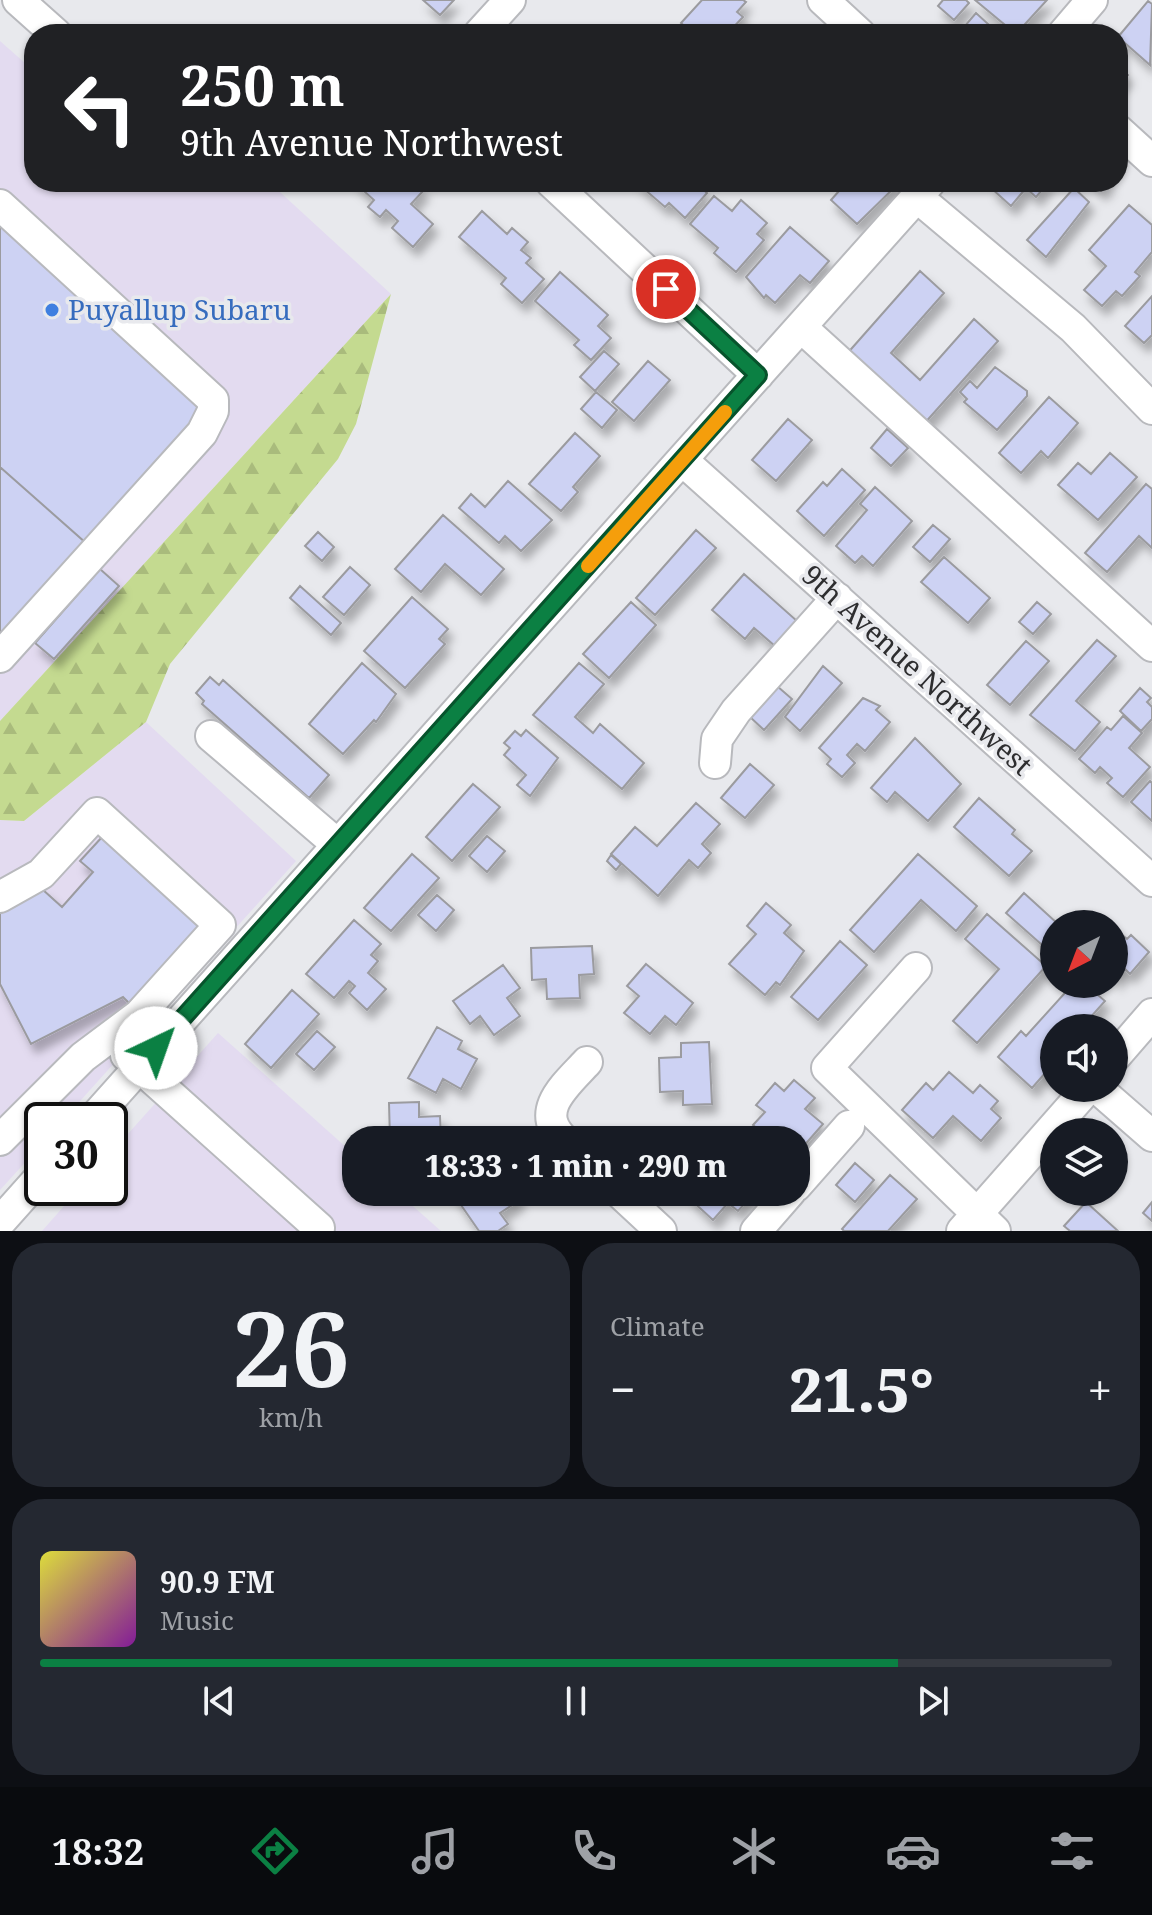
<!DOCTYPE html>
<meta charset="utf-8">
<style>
body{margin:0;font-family:"Noto Serif",serif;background:#242831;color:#f1f3f6;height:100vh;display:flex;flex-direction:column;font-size:30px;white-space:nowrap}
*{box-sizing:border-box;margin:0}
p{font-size:26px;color:#9ea1a6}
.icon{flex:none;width:44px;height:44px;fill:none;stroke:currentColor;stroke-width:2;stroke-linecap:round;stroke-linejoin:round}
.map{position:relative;height:1231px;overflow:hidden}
.panel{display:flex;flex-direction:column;gap:12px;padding:12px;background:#0d0f14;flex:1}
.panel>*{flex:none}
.banner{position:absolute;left:24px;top:24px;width:1104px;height:168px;border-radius:32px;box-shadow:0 2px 6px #0004;background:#202124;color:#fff;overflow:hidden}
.needle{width:52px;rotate:222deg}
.tools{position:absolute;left:1040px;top:910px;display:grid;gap:16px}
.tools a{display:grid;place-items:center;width:88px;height:88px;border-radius:50%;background:#171b24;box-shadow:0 2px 6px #0004;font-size:40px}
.speed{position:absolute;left:24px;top:1102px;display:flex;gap:16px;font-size:40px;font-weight:700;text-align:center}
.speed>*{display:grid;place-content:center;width:104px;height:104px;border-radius:50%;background:#171b24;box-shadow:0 2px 6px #0004;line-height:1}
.speed .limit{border:4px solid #111;border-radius:12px;background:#fff;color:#111}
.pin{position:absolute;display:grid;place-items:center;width:68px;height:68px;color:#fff;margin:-34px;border:4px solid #fff;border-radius:50%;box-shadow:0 2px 8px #0007}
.me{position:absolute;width:88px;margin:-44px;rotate:42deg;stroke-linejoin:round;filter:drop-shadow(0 0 6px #0008)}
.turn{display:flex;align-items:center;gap:28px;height:168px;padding:0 24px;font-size:36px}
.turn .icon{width:104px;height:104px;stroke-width:2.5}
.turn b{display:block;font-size:56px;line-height:68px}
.big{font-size:60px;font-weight:800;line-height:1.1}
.panel .tile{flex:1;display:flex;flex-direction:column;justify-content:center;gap:12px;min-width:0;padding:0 28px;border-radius:32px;background:#242831}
.panel .dial{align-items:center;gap:0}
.dial b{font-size:104px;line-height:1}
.song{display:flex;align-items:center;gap:24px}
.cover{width:96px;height:96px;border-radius:12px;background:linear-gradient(135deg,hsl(60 70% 55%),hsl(290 70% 35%))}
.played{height:8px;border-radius:4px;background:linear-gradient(90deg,#0b8043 80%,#363941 80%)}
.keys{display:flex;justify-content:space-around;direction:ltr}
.heat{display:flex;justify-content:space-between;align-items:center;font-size:44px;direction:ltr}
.panel .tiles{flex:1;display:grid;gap:12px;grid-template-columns:1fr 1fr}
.tile:last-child{grid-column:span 2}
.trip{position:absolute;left:342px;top:1126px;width:468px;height:80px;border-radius:32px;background:#171b24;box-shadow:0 2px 6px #0004;font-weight:800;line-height:80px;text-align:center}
.dock{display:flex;height:128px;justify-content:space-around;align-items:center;background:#090b0e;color:#9ea1a6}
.dock .icon{width:56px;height:56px}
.dock .selected{color:#0b8043}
.dock b{font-size:36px;color:#f1f3f6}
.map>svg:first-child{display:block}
.commercial{fill:#e3dbf0}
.forest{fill:url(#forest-firs)}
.building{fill:#cdd2f3;stroke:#9b9b9f;stroke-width:2;filter:url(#shadow)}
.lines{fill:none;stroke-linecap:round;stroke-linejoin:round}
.minor-casing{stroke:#b8b9bd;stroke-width:34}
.minor{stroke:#fff;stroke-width:30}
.route-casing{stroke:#07532c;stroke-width:20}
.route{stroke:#0b8043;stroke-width:14}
.slow{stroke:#f59e0b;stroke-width:14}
.shop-dot{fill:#3f7fe0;stroke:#e8e9ed;stroke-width:3}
.labels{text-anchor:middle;stroke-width:7;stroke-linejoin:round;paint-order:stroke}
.shop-label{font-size:28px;fill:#366cbe;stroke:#e8e9ed;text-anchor:start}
.street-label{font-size:28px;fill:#2d2d2f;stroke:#e8e9ed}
</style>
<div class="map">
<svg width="1152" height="1231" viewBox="0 0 1152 1231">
<defs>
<pattern id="forest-firs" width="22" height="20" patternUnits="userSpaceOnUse" patternTransform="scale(2)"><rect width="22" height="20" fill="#c4da90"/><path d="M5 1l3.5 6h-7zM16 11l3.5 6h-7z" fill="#a9bb7c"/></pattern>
<filter id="shadow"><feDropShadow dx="5" dy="9" stdDeviation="4" flood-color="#0004"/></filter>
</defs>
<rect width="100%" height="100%" fill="#e8e9ed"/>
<path class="commercial" d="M 0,41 L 34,71 L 34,182 L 269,182 L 391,294 L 0,721 Z
M 146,722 L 296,861 L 63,1120 L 42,1120 L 42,1144 L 0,1190 L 0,820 L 24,821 Z
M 218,1033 L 356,1156 L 356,1192 L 397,1192 L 441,1231 L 42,1231 L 80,1188 L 110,1188 L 110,1154 Z"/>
<path class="forest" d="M 391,294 L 356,424 L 338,459 L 170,664 L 146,722 L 24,821 L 0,820 L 0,721 Z"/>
<path class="building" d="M 423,0 L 454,0 L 440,15 Z
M 702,0 L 743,0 L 746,2 L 737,12 L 743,17 L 727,34 L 693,34 L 681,23 Z
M 943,0 L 966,0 L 969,3 L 954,20 L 938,6 Z
M 975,0 L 1047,0 L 1016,34 Z
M 1148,1 L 1152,4 L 1150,65 L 1118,37 Z
M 976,13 L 999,34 L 958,34 Z
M 566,26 L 574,34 L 558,34 Z
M 1118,66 L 1128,75 L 1118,86 Z
M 354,182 L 415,182 L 424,190 L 411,204 L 433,224 L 413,247 L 392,228 L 398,221 L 386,210 L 380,217 L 368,207 L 374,200 Z
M 636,182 L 695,182 L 707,193 L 685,218 L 669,203 L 665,207 Z
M 847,182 L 900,182 L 857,224 L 831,200 Z
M 996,182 L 1049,182 L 1036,197 L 1026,188 L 1011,206 L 991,188 Z
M 1091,182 L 1110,182 L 1101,191 Z
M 1074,188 L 1089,202 L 1046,257 L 1027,240 Z
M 714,196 L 732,211 L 741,200 L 767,223 L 757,234 L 764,240 L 736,272 L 714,253 L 718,248 L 690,224 Z
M 1129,205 L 1152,225 L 1152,252 L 1135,272 L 1140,276 L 1122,296 L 1116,291 L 1102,306 L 1084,290 L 1106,266 L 1089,250 Z
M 482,211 L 507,234 L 512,228 L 528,242 L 521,250 L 531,258 L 526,263 L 544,279 L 522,303 L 501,284 L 506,278 L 459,237 Z
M 0,217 L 209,402 L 86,543 L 0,467 Z
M 790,227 L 829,261 L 810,283 L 800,275 L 775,303 L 766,295 L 764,298 L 746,277 Z
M 920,271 L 944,293 L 891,353 L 920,380 L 974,319 L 998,341 L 923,425 L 845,356 Z
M 560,272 L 608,315 L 598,326 L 611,338 L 591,360 L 574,345 L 579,340 L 535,301 Z
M 1152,296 L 1152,335 L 1144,343 L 1125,326 Z
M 604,351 L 619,364 L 595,391 L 580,377 Z
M 648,361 L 670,380 L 634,421 L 612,402 Z
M 995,367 L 1027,391 L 1027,396 L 997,430 L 964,402 L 967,399 L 960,392 L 970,381 L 977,388 Z
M 596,392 L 617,410 L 602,428 L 581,409 Z
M 1049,397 L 1078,423 L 1048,458 L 1041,451 L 1021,473 L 999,453 Z
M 788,419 L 812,440 L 776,481 L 752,460 Z
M 887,429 L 908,448 L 891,466 L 871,448 Z
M 575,433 L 600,456 L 573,487 L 578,492 L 561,511 L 529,484 Z
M 1110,453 L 1137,477 L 1098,520 L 1058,485 L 1078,463 L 1091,474 Z
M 0,467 L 86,543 L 0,640 Z
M 842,469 L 865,490 L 824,536 L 797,511 L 823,482 L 827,486 Z
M 508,481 L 552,520 L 521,551 L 505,536 L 499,543 L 459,508 L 471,494 L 485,507 Z
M 1146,484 L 1152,489 L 1152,548 L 1139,536 L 1107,572 L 1085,553 Z
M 875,487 L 912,521 L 873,566 L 862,556 L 855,563 L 836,546 L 867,510 L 860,504 Z
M 443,515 L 504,569 L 481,595 L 445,564 L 421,592 L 395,569 Z
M 933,525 L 950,539 L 930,562 L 913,547 Z
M 696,530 L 716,548 L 655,615 L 636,598 Z
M 318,532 L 334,547 L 322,561 L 305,546 Z
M 944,557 L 990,598 L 968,623 L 921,582 Z
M 350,567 L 370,585 L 344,615 L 323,597 Z
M 100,569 L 119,586 L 54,659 L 35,643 Z
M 744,574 L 797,621 L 775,646 L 754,628 L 745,639 L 712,610 Z
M 300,586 L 341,623 L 331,635 L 290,598 Z
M 412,597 L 448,629 L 439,639 L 445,644 L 405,688 L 364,651 Z
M 631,602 L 656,625 L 609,678 L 583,654 Z
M 1037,602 L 1051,614 L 1033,634 L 1019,622 Z
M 1097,640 L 1116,656 L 1076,701 L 1100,722 L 1075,751 L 1030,715 Z
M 1026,641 L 1049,661 L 1010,705 L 987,685 Z
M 362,663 L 396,694 L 376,722 L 374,720 L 343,754 L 309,724 Z
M 579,663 L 604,684 L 575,717 L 593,733 L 600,724 L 644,763 L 622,789 L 533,715 Z
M 823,666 L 842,683 L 800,731 L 785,717 Z
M 210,677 L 219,685 L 223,680 L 329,775 L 309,798 L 202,704 L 204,701 L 196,693 Z
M 777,686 L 792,699 L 764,730 L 750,717 Z
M 1140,688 L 1151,698 L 1147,702 L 1152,707 L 1152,719 L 1141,731 L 1120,711 Z
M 863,698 L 880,706 L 876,710 L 890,722 L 865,751 L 857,744 L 847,755 L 855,763 L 842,777 L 827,764 L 831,759 L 819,748 Z
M 1123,716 L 1142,733 L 1129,748 L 1150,767 L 1123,797 L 1107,783 L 1112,778 L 1100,767 L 1095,773 L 1079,759 L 1107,727 L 1111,730 Z
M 526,730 L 558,758 L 530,796 L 517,785 L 526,775 L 504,755 L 510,748 L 504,743 L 515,731 L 521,736 Z
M 915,738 L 961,784 L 928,821 L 895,792 L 887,802 L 871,788 Z
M 750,764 L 774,785 L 745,818 L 721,798 Z
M 1150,781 L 1152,783 L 1152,821 L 1131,802 Z
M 473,784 L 500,807 L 452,861 L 426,837 Z
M 979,798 L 1015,830 L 1012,834 L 1032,851 L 1009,876 L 954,827 Z
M 696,803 L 720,824 L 702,844 L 711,853 L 698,868 L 689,860 L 658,896 L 611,854 L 635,827 L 657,846 Z
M 103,836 L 203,925 L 130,1004 L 123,997 L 31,1044 L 0,984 L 0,912 L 42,889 L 62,907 L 93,872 L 80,861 Z
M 487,836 L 505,851 L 487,872 L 469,856 Z
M 412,854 L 439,878 L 391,931 L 364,908 Z
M 918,854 L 977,906 L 956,931 L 921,900 L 874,952 L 850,930 Z
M 611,855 L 621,864 L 616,870 L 607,861 Z
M 1024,893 L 1058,924 L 1054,924 L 1054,947 L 1050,952 L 1006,913 Z
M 437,895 L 454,910 L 436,931 L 418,915 Z
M 766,903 L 791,925 L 784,933 L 804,951 L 780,985 L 776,982 L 765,995 L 729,964 L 756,934 L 747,926 Z
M 987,914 L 1046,966 L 977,1043 L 953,1021 L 999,969 L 965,939 Z
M 354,920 L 381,944 L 371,955 L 378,961 L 368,973 L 386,989 L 367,1010 L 349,993 L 355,986 L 349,981 L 334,998 L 306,974 Z
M 1114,928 L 1127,939 L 1131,935 L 1149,952 L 1130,974 L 1125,969 L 1115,981 Z
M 840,941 L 867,965 L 818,1020 L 791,997 Z
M 592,946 L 594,974 L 579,975 L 580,998 L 547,999 L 546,979 L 532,980 L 531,948 Z
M 646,964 L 693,1003 L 676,1025 L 665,1016 L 650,1034 L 624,1013 L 639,996 L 627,986 Z
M 503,965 L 520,988 L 507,998 L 520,1016 L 494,1035 L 480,1016 L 470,1024 L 453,1001 Z
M 1073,984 L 1085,984 L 1105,1001 L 1081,1028 L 1054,1028 L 1054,1063 L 1032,1088 L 998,1057 L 1021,1031 L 1026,1036 Z
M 292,990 L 319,1014 L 271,1068 L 245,1044 Z
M 437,1027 L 462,1041 L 458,1049 L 477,1059 L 461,1089 L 443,1079 L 436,1093 L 408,1078 Z
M 317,1031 L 335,1047 L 314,1070 L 296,1054 Z
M 709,1042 L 712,1104 L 683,1105 L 683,1091 L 660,1092 L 659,1058 L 681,1057 L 681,1043 Z
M 949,1072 L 973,1093 L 980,1085 L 998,1101 L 991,1109 L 1001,1118 L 981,1141 L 953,1116 L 933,1138 L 902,1110 L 926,1083 L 933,1090 Z
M 794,1080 L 815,1098 L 805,1109 L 823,1124 L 802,1148 L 784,1132 L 777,1140 L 770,1140 L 753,1125 L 765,1112 L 756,1105 L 775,1083 L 784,1091 Z
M 419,1102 L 419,1117 L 440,1116 L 441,1140 L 390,1140 L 389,1103 Z
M 855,1163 L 874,1180 L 855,1202 L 836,1185 Z
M 890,1175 L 917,1199 L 888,1231 L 844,1231 L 842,1229 Z
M 452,1192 L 515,1192 L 520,1200 L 500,1213 L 508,1224 L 498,1231 L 479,1231 Z
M 694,1192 L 755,1192 L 738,1211 L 728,1203 L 713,1220 L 689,1198 Z
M 1086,1202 L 1118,1231 L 1070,1231 L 1064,1226 Z
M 1152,1202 L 1152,1221 L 1143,1213 Z"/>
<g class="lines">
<g class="minor-casing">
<path id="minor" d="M 18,0 L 56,34
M 823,0 L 860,34
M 479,34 L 510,0
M 1063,34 L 1092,0
M 1118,130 L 1152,161
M 551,182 L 758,375
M 917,197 L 1073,328 L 1152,409
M 0,205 L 213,400 L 213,411 L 202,433 L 0,657
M 801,327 L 1152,646
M 682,460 L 1152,881
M 211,736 L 338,845
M 715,763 L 717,739 L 736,711 L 837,598
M 0,897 L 41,874 L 97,813 L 220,925 L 139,1015 L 83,1057 L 0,1140
M 916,968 L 827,1068 L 995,1231
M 126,1055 L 319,1228
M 1114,1058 L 1152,1014
M 1097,1088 L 1152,1136
M 92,1120 L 930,182
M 564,1140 C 533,1111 566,1085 587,1062
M 796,1186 L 849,1126
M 619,1192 L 661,1231
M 0,1222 L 42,1175
M 756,1231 L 790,1192
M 962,1231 L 1088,1088"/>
</g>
<use href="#minor" class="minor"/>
</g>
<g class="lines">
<g class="route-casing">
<path id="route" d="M 156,1048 L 758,375 L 666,289"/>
</g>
<use href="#route" class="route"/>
<path class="slow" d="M 588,566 L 725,412"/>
</g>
<circle class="shop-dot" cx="52" cy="310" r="8"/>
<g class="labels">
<g class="shop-label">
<text x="68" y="320">Puyallup Subaru</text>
</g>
<g class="street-label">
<text transform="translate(917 670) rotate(42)" y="10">9th Avenue Northwest</text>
</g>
</g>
</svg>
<div class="tools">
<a><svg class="needle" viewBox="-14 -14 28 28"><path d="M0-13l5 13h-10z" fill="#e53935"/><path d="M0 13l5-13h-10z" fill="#9ea1a6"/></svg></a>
<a><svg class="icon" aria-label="sound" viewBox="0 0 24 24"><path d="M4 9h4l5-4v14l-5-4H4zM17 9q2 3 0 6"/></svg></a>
<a><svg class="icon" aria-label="layers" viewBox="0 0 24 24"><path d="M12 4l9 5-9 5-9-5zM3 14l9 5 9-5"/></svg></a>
</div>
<div class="speed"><div class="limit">30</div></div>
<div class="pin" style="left:666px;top:289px;background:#d93025"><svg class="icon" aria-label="arrive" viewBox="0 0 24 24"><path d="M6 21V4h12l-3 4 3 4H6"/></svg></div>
<svg class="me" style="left:156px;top:1048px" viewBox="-20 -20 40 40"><circle r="19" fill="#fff"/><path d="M0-13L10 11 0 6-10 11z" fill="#0b8043"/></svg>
<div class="trip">18:33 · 1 min · 290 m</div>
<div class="banner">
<div class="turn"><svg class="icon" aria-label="left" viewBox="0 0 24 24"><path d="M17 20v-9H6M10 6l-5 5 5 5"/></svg><div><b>250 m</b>9th Avenue Northwest</div></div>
</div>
</div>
<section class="panel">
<div class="tiles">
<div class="tile dial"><b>26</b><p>km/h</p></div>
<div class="tile"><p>Climate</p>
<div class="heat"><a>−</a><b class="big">21.5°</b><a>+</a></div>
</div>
<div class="tile">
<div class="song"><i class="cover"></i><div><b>90.9 FM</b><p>Music</p></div></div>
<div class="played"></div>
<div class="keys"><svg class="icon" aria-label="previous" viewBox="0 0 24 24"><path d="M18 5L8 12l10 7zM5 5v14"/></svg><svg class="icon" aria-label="pause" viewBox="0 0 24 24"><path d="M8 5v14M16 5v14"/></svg><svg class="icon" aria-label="next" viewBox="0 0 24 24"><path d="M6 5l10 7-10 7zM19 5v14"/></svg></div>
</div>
</div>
</section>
<nav class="dock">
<b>18:32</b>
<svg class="icon selected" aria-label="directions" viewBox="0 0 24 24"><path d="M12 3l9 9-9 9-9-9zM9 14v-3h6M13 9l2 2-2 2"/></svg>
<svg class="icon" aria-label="music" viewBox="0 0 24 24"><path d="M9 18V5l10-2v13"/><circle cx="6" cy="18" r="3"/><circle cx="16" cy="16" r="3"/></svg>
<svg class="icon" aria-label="phone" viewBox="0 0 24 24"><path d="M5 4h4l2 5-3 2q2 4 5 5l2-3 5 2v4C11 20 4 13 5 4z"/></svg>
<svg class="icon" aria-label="climate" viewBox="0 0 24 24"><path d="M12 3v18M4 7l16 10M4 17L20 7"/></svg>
<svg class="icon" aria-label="car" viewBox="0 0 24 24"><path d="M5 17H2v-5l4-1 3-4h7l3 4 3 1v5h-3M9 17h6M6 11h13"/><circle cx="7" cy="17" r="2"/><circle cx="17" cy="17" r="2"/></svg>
<svg class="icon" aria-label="filters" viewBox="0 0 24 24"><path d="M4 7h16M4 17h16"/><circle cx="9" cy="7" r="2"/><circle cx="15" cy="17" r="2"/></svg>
</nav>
